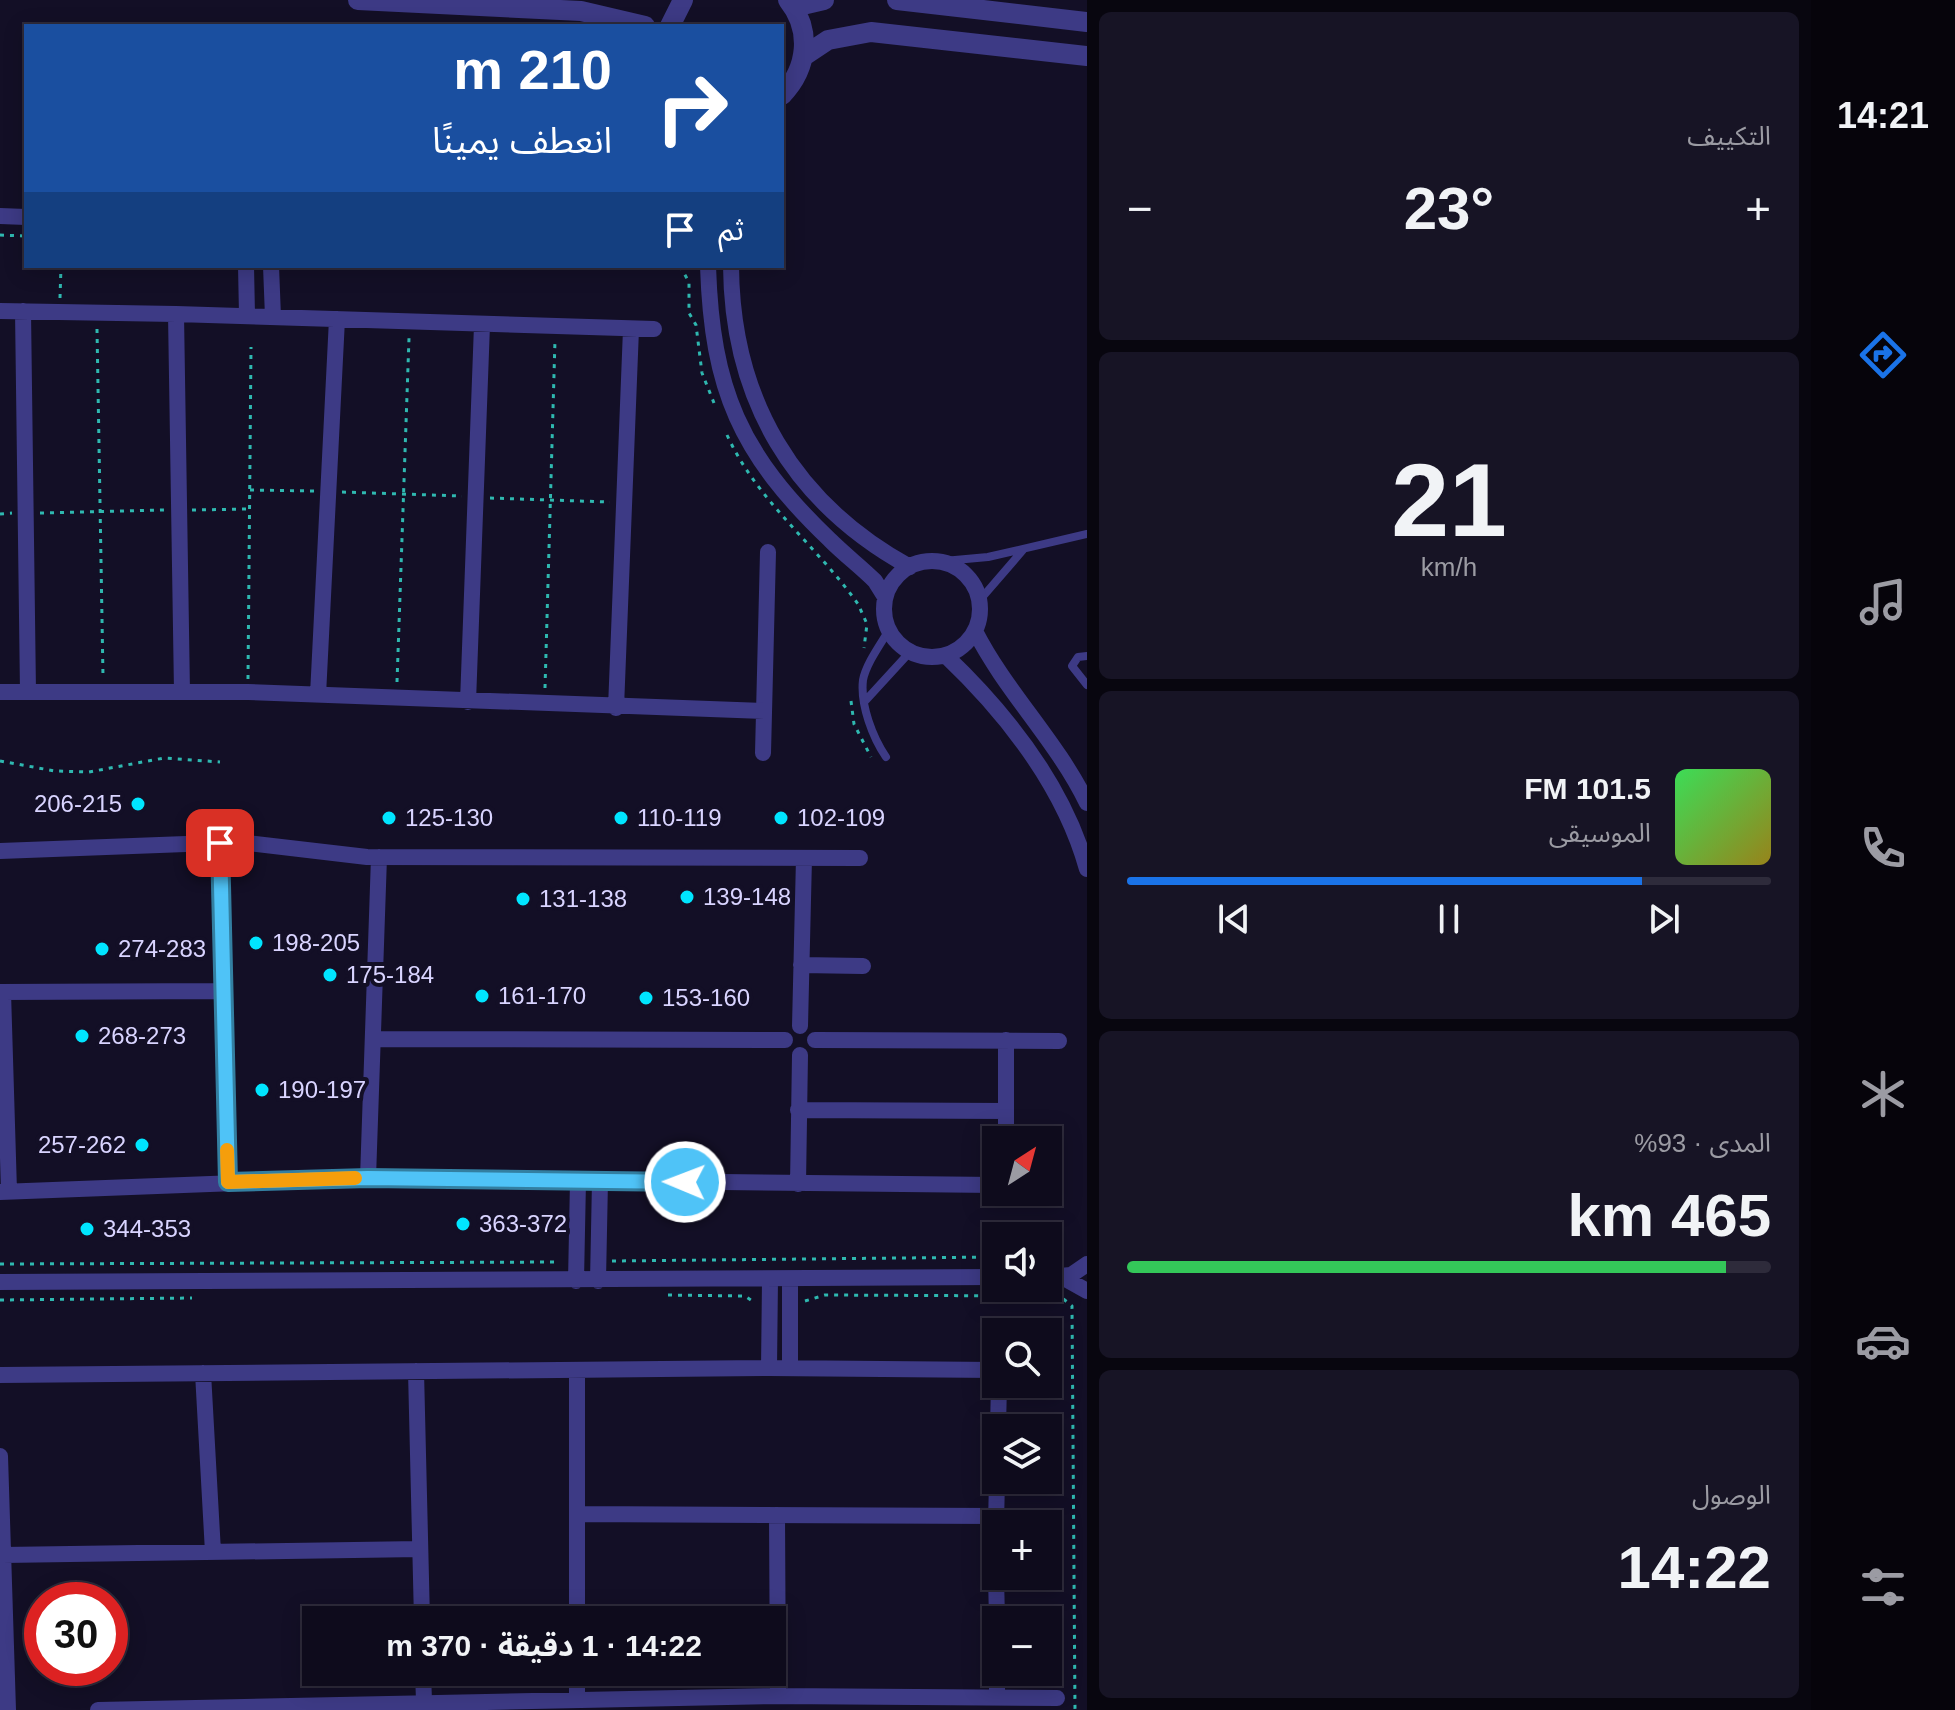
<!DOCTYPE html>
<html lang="ar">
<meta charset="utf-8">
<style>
body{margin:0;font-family:Arial,"Noto Sans Arabic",sans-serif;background:#171425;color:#f1f3f6;direction:rtl;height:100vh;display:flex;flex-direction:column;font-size:30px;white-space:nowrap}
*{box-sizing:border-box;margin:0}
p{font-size:26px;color:#9b9ba3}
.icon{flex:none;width:44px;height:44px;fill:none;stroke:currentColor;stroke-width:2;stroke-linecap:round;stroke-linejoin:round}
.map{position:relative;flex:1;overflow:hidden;direction:ltr}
.details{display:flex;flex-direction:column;gap:12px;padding:12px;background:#08060f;width:724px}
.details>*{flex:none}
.banner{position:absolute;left:24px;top:24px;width:760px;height:244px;border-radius:0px;box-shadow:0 4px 20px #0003,0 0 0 2px #2e2b3b;direction:rtl;background:#1a4fa0;color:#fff;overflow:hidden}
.needle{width:52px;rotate:36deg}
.fabs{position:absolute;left:982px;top:1126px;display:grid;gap:16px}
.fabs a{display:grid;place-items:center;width:80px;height:80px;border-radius:0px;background:#0e0b1c;box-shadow:0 4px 20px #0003,0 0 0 2px #2e2b3b;font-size:40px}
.speed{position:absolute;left:24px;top:1582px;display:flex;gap:16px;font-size:40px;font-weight:700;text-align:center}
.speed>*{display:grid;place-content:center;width:104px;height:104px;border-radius:50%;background:#0e0b1c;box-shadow:0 4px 20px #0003,0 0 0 2px #2e2b3b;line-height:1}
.speed .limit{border:12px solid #d22;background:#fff;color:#111}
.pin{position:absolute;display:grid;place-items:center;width:68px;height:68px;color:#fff;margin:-34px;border-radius:16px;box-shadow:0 4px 12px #0006}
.me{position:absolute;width:88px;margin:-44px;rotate:271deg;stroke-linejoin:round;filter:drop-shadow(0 0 6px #0008)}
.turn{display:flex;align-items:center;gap:28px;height:168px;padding:0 40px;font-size:36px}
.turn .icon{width:104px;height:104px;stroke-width:2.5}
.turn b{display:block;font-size:56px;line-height:68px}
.then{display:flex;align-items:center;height:76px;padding:0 40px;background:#0003;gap:16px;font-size:30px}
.big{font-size:60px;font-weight:700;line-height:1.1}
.details .widget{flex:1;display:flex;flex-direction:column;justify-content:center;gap:12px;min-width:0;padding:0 28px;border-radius:12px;background:#171425}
.details .dial{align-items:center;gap:0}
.dial b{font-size:104px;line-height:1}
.song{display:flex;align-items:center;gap:24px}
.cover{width:96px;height:96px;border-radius:12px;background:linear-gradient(135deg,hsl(130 70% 55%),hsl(50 70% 35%))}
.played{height:8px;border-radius:4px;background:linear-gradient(90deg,#1a73e8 80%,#2e2b3b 80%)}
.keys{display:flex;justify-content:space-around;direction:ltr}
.heat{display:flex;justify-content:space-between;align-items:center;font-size:44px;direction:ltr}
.charge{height:12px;border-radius:6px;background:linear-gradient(90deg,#34c759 93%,#2e2b3b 0)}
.trip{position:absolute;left:302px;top:1606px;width:484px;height:80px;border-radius:0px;background:#0e0b1c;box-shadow:0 4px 20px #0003,0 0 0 2px #2e2b3b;font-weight:700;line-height:80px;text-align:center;direction:rtl}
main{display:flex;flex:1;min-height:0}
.menu{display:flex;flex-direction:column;width:144px;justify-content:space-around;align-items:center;background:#06040b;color:#9b9ba3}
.menu .icon{width:56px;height:56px}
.menu .active{color:#1a73e8}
.menu b{font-size:36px;color:#f1f3f6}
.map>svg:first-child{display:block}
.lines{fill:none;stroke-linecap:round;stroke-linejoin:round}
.path{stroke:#2fb8b0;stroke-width:3;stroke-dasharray:4 6;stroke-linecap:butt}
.service{stroke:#3d3a85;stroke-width:8}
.minor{stroke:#3d3a85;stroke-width:16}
.tertiary{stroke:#3d3a85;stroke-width:20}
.route-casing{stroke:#337fa1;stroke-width:20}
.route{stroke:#4fc3f7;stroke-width:14}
.slow{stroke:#f59e0b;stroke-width:14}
.poi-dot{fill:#00e5ff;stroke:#130f26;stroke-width:3}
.labels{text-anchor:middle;stroke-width:8;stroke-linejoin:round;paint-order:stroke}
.poi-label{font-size:24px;fill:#d9d4ff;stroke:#130f26;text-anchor:start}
</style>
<main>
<nav class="menu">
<b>14:21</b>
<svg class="icon active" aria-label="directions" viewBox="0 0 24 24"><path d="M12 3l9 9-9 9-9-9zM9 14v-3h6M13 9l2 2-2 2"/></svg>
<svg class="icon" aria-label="music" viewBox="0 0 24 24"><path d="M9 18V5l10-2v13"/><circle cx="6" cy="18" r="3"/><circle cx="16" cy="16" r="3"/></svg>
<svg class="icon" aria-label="phone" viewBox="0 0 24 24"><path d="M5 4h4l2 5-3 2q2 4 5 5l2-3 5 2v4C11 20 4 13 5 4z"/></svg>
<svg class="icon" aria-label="climate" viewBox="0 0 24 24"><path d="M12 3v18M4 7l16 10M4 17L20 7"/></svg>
<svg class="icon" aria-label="car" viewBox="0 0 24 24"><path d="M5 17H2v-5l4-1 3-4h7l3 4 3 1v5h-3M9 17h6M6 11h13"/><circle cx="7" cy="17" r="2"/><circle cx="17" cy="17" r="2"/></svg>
<svg class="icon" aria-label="filters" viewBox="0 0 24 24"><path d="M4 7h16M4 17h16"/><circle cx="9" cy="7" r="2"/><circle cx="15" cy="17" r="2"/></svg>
</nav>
<section class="details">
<div class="widget"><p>التكييف</p>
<div class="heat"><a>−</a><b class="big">23°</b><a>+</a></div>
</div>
<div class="widget dial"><b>21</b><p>km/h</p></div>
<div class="widget">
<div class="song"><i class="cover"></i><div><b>101.5 FM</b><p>الموسيقى</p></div></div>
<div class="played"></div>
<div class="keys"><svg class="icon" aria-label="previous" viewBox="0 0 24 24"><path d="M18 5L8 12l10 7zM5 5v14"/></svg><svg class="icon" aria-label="pause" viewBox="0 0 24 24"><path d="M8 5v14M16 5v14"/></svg><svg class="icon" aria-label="next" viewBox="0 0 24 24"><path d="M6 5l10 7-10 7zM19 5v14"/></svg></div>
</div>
<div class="widget"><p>المدى · 93%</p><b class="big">465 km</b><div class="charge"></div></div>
<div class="widget"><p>الوصول</p><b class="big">14:22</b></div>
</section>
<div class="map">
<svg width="1087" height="1710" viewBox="0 0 1087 1710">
<rect width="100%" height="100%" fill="#130f26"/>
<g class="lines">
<path class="path" d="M 0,235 L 26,236
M 680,266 L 689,282 L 689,313 L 696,325 L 702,373 L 714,403
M 60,298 L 61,266
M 97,329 L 103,677
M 727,435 C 757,501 817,546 858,604 L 867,624 L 864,648
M 250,490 L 314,491
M 342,492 L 462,496
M 490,498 L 610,502
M 192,510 L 248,509
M 40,513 L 164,510
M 0,514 L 12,513
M 248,679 L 251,347
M 397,682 L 409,338
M 545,688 L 555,340
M 851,701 L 854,724 L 871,757
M 0,761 L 55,771 L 89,772 L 164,758 L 220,762
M 1048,1256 L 1060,1256
M 612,1261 L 996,1257
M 0,1264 L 560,1262
M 668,1295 L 745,1296 L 754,1302
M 0,1300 L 192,1298
M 805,1301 L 825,1295 L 1038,1296 L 1061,1297 L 1072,1306 L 1075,1710"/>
<path class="service" d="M 933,562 L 988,557 L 1087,534
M 979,601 L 1023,550
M 1087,656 L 1078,657 L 1072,666 L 1087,685
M 866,700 L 910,652
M 886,757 C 873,738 860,705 863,680 C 866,664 880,645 889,630"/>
<path class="minor" d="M 0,216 L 26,217
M 246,266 L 247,315
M 271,266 L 273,317
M 708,266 C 712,390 740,454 830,540 C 845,555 861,567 875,581 L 885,597
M 731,266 C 732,399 793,503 910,567
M 0,311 L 176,314 L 182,692
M 23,311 L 28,692
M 176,314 L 654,329
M884 609a48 48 0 1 1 96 0a48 48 0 1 1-96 0Z
M 975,631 C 1006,692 1057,741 1087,803
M 945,655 C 1006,713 1064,787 1087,869
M 0,692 L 248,692 L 764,711
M 318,695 L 337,319
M 468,702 L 482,325
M 616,708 L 631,329
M 763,753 L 768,552
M 220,843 L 228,1182
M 0,851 L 239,842 L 367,857 L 860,858
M 801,965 L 863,966
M 0,992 L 224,991
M 3,992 L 9,1191
M 800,1026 L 804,858
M 373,1039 L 785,1040
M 815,1040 L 1059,1041
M 798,1110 L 1006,1111
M 1006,1140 L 1006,1040
M 368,1178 L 379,857
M 798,1184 L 800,1055
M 1048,1185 L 1053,1185
M 0,1192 L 368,1178 L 996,1185
M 1048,1277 L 1071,1275 L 1087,1264
M 1062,1277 L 1087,1291
M 790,1279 L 790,1368
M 576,1281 L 578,1181
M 598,1281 L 600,1181
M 0,1282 L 996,1277
M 769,1368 L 770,1279
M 416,1371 L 422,1620
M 203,1373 L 213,1552
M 0,1375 L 769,1368 L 996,1370
M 998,1428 L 999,1384
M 0,1456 L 8,1710
M 577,1514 L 996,1516
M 777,1515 L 778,1696
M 996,1524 L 997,1480
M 3,1555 L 420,1549
M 996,1576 L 997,1620
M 577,1620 L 577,1370
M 423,1672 L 424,1701
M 997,1672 L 997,1697
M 577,1700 L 577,1672
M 98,1710 L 778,1696 L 1057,1698"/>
<path class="tertiary" d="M 358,0 L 581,11 L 645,26
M 897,0 L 1087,22
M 794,7 L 824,0
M 670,26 L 683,0
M 804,56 L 828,40 L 871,32 L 1087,56
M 782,95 C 808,68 812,30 788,0"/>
</g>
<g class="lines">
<g class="route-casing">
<path id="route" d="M 220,843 L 228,1182 L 368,1178 L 685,1182"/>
</g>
<use href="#route" class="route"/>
<path class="slow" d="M 227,1150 L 228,1182 L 355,1178"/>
</g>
<g class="poi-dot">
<circle cx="138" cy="804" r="8"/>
<circle cx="389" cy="818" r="8"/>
<circle cx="621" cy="818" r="8"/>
<circle cx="781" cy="818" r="8"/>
<circle cx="687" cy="897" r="8"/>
<circle cx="523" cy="899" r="8"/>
<circle cx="256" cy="943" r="8"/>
<circle cx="102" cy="949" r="8"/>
<circle cx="330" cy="975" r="8"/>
<circle cx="482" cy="996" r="8"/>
<circle cx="646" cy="998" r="8"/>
<circle cx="82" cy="1036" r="8"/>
<circle cx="262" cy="1090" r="8"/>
<circle cx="142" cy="1145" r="8"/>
<circle cx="463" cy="1224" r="8"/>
<circle cx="87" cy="1229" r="8"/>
</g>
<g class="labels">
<g class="poi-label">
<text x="122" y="812" text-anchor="end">206-215</text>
<text x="405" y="826">125-130</text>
<text x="637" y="826">110-119</text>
<text x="797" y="826">102-109</text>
<text x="703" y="905">139-148</text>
<text x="539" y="907">131-138</text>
<text x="272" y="951">198-205</text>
<text x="118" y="957">274-283</text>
<text x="346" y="983">175-184</text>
<text x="498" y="1004">161-170</text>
<text x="662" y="1006">153-160</text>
<text x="98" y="1044">268-273</text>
<text x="278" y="1098">190-197</text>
<text x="126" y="1153" text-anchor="end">257-262</text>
<text x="479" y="1232">363-372</text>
<text x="103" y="1237">344-353</text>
</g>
</g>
</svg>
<div class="fabs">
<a><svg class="needle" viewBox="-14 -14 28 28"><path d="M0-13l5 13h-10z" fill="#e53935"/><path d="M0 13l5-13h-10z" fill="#9b9ba3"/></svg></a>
<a><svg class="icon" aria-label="sound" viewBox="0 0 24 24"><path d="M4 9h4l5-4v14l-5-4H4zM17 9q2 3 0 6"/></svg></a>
<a><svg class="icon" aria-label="search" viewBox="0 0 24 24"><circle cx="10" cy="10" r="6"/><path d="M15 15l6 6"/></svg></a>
<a><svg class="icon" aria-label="layers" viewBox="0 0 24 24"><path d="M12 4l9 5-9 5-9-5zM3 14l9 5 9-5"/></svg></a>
<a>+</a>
<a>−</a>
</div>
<div class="speed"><div class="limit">30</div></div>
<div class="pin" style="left:220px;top:843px;background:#d93025"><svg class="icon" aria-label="arrive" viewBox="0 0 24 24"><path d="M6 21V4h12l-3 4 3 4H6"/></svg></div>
<svg class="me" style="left:685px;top:1182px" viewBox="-20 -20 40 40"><circle r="17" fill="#4fc3f7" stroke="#fff" stroke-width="3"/><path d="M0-11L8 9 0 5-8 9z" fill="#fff"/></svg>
<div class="trip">14:22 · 1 دقيقة · 370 m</div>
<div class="banner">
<div class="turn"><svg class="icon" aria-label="right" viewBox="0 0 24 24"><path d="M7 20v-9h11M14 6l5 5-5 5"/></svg><div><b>210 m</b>انعطف يمينًا</div></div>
<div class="then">ثم<svg class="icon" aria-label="arrive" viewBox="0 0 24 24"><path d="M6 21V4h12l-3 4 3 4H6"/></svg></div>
</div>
</div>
</main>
